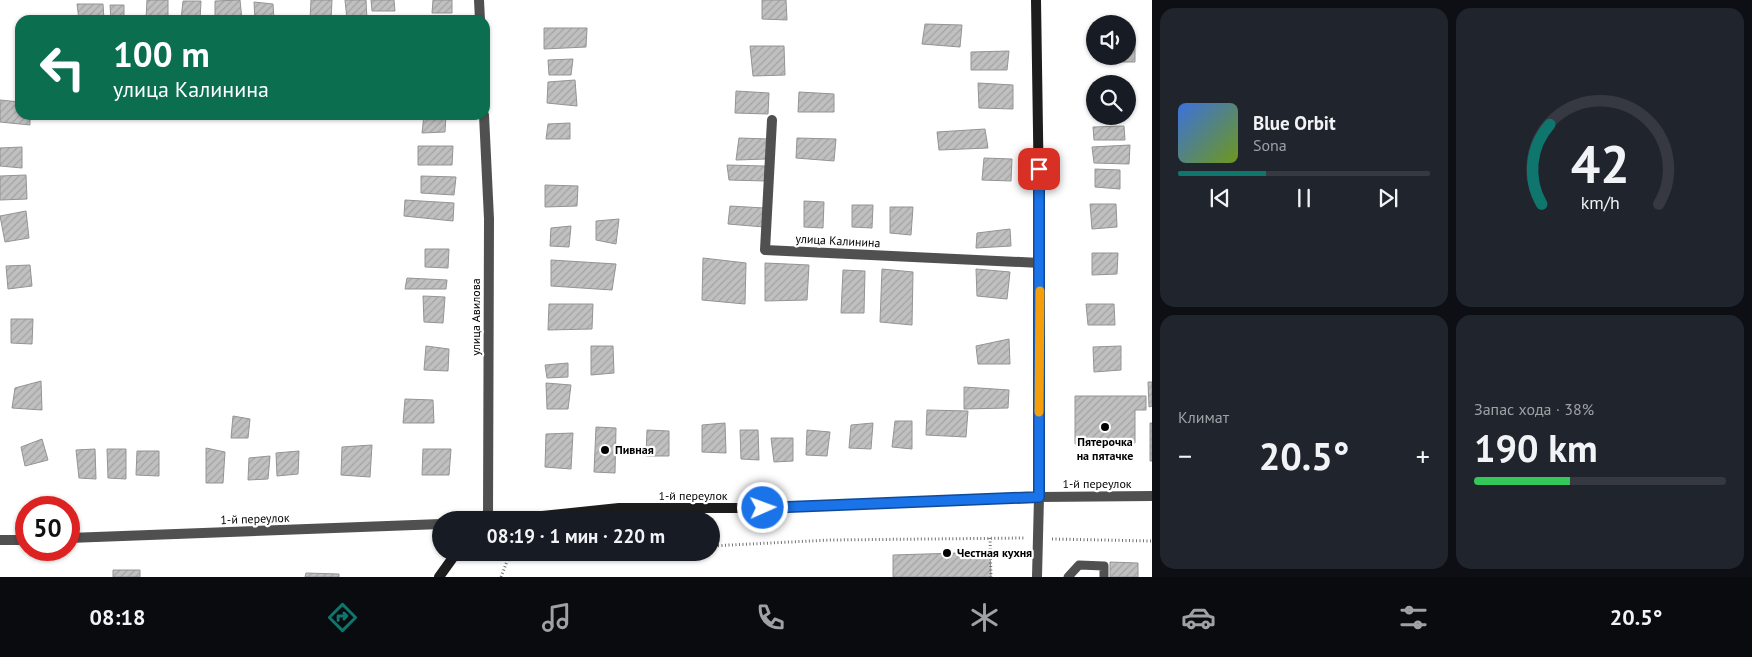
<!DOCTYPE html>
<html lang="ru">
<meta charset="utf-8">
<style>
body{margin:0;font-family:"PT Sans",sans-serif;background:#20242c;color:#f1f3f6;height:100vh;display:flex;flex-direction:column;font-size:19px;white-space:nowrap}
*{box-sizing:border-box;margin:0}
p{font-size:16px;color:#9ea1a6}
.icon{flex:none;width:28px;height:28px;fill:none;stroke:currentColor;stroke-width:2;stroke-linecap:round;stroke-linejoin:round}
.map{position:relative;flex:1;overflow:hidden}
.details{display:flex;flex-direction:column;gap:8px;padding:8px;background:#0d0f14;width:600px}
.details>*{flex:none}
.hud{position:absolute;left:15px;top:15px;width:475px;height:105px;border-radius:15px;box-shadow:0 1px 4px #0004;background:#0b6e4f;color:#fff;overflow:hidden}
.tools{position:absolute;left:1086px;top:15px;display:grid;gap:10px}
.tools a{display:grid;place-items:center;width:50px;height:50px;border-radius:50%;background:#171b24;box-shadow:0 1px 4px #0004;font-size:25px}
.speed{position:absolute;left:15px;top:496px;display:flex;gap:10px;font-size:25px;font-weight:700;text-align:center}
.speed>*{display:grid;place-content:center;width:65px;height:65px;border-radius:50%;background:#171b24;box-shadow:0 1px 4px #0004;line-height:1}
.speed .limit{border:8px solid #d22;background:#fff;color:#111}
.pin{position:absolute;display:grid;place-items:center;width:42px;height:42px;color:#fff;margin:-21px;border-radius:10px;box-shadow:0 2px 8px #0006}
.me{position:absolute;width:55px;margin:-28px;rotate:88deg;stroke-linejoin:round;filter:drop-shadow(0 0 4px #0008)}
.turn{display:flex;align-items:center;gap:18px;height:105px;padding:0 15px;font-size:22px}
.turn .icon{width:65px;height:65px;stroke-width:2.5}
.turn b{display:block;font-size:35px;line-height:42px}
.big{font-size:38px;font-weight:800;line-height:1.1}
.details .widget{flex:1;display:flex;flex-direction:column;justify-content:center;gap:8px;min-width:0;padding:0 18px;border-radius:15px;background:#20242c}
.details .dial{align-items:center;gap:0}
.dial svg{height:130px;overflow:visible;fill:none;stroke:#363941;stroke-width:7;stroke-linecap:round;text-anchor:middle}
.dial text{fill:#f1f3f6;stroke:none}
.song{display:flex;align-items:center;gap:15px}
.cover{width:60px;height:60px;border-radius:8px;background:linear-gradient(135deg,hsl(220 70% 55%),hsl(80 70% 35%))}
.played{height:5px;border-radius:2px;background:linear-gradient(90deg,#0f766e 35%,#363941 35%)}
.keys{display:flex;justify-content:space-around;direction:ltr}
.heat{display:flex;justify-content:space-between;align-items:center;font-size:28px;direction:ltr}
.charge{height:8px;border-radius:4px;background:linear-gradient(90deg,#34c759 38%,#363941 0)}
.details .tiles{flex:1;display:grid;gap:8px;grid-template-columns:repeat(2,1fr)}
.trip{position:absolute;left:432px;top:511px;width:288px;height:50px;border-radius:25px;background:#171b24;box-shadow:0 1px 4px #0004;font-weight:800;line-height:50px;text-align:center}
.tab-bar{display:flex;height:80px;justify-content:space-around;align-items:center;background:#090b0e;color:#9ea1a6}
.tab-bar .icon{width:35px;height:35px}
.tab-bar .on{color:#0f766e}
.tab-bar b{font-size:22px;color:#f1f3f6}
main{display:flex;flex:1;min-height:0}
.map>svg:first-child{display:block}
.building{fill:url(#building-hatch);stroke:#949494}
.lines{fill:none;stroke-linecap:round;stroke-linejoin:round}
.path{stroke:#727272;stroke-width:3;stroke-dasharray:1 2.5;stroke-linecap:butt}
.lane{stroke:#505050;stroke-width:9}
.street{stroke:#505050;stroke-width:10}
.secondary{stroke:#1d1d1d;stroke-width:10}
.route-casing{stroke:#114b97;stroke-width:12}
.route{stroke:#1a73e8;stroke-width:9}
.slow{stroke:#f59e0b;stroke-width:9}
.poi-dot{fill:#000;stroke:#fff;stroke-width:2}
.labels{text-anchor:middle;stroke-width:4.5;stroke-linejoin:round;paint-order:stroke}
.street-label{font-size:12px;fill:#000;stroke:#fff}
.poi-label{font-size:12px;font-weight:bold;fill:#000;stroke:#fff;text-anchor:start}
</style>
<main>
<div class="map">
<svg width="1152" height="577" viewBox="0 0 1152 577">
<defs>
<pattern id="building-hatch" width="6" height="6" patternUnits="userSpaceOnUse" patternTransform="scale(1.25)"><rect width="6" height="6" fill="#c0c0c0"/><path d="M-1 1l2-2M0 6l6-6M5 7l2-2" fill="none" stroke="#a3a3a3"/></pattern>
</defs>
<rect width="100%" height="100%" fill="#fff"/>
<path class="building" d="M 147,0 L 168,0 L 168,20 L 146,19 Z
M 240,0 L 242,20 L 215,20 L 215,1 Z
M 311,0 L 332,0 L 331,20 L 310,20 Z
M 345,0 L 366,0 L 367,20 L 347,20 Z
M 371,0 L 394,0 L 395,11 L 372,11 Z
M 433,0 L 452,0 L 452,13 L 432,13 Z
M 762,0 L 786,0 L 787,20 L 762,19 Z
M 183,1 L 201,1 L 200,20 L 181,20 Z
M 254,2 L 273,4 L 274,20 L 255,20 Z
M 77,4 L 103,4 L 104,20 L 79,20 Z
M 110,5 L 124,5 L 124,20 L 111,20 Z
M 925,24 L 962,25 L 960,47 L 922,44 Z
M 544,28 L 587,28 L 586,47 L 544,49 Z
M 1128,38 L 1135,38 L 1135,62 L 1100,62 L 1100,56 L 1128,56 Z
M 750,46 L 784,46 L 785,75 L 753,76 Z
M 1009,51 L 1007,70 L 971,70 L 971,52 Z
M 573,59 L 571,75 L 549,75 L 548,60 Z
M 575,80 L 577,106 L 547,103 L 548,82 Z
M 978,83 L 1013,85 L 1013,109 L 979,108 Z
M 736,91 L 769,93 L 768,114 L 735,113 Z
M 799,92 L 834,94 L 834,112 L 798,112 Z
M 0,100 L 20,102 L 20,115 L 30,115 L 30,125 L 0,122 Z
M 424,115 L 446,115 L 445,132 L 422,133 Z
M 570,123 L 570,139 L 546,139 L 548,124 Z
M 1124,126 L 1125,140 L 1094,140 L 1093,127 Z
M 985,129 L 988,148 L 939,150 L 937,132 Z
M 739,138 L 769,139 L 767,159 L 736,160 Z
M 797,138 L 836,139 L 834,161 L 796,158 Z
M 1130,145 L 1129,164 L 1094,163 L 1092,147 Z
M 418,146 L 453,146 L 452,165 L 418,165 Z
M 22,147 L 22,168 L 0,166 L 0,148 Z
M 984,158 L 1012,159 L 1011,181 L 982,180 Z
M 727,165 L 765,166 L 765,181 L 729,180 Z
M 1095,169 L 1120,170 L 1120,189 L 1095,187 Z
M 26,175 L 27,199 L 0,200 L 0,176 Z
M 421,176 L 456,177 L 454,195 L 421,193 Z
M 545,185 L 578,186 L 577,206 L 545,207 Z
M 405,200 L 454,203 L 453,221 L 404,216 Z
M 804,201 L 824,202 L 823,228 L 804,227 Z
M 1090,204 L 1116,204 L 1117,227 L 1092,229 Z
M 852,205 L 873,205 L 872,228 L 852,227 Z
M 730,206 L 764,208 L 764,227 L 728,224 Z
M 890,207 L 913,207 L 911,235 L 890,233 Z
M 26,211 L 29,238 L 5,242 L 0,216 Z
M 619,219 L 616,244 L 596,240 L 596,221 Z
M 571,226 L 569,247 L 550,246 L 551,228 Z
M 1010,229 L 1011,246 L 976,248 L 977,233 Z
M 425,249 L 449,249 L 448,268 L 425,267 Z
M 1092,253 L 1118,253 L 1117,274 L 1092,275 Z
M 703,258 L 746,263 L 745,304 L 702,300 Z
M 551,260 L 616,264 L 612,290 L 551,286 Z
M 765,263 L 809,265 L 807,300 L 765,301 Z
M 30,265 L 32,286 L 8,289 L 6,266 Z
M 882,269 L 913,272 L 912,325 L 880,322 Z
M 976,269 L 1010,272 L 1007,299 L 977,296 Z
M 843,270 L 865,271 L 864,313 L 841,313 Z
M 407,278 L 447,280 L 446,289 L 405,289 Z
M 423,296 L 445,297 L 443,323 L 424,322 Z
M 549,304 L 593,304 L 592,329 L 548,330 Z
M 1086,304 L 1114,304 L 1115,325 L 1088,325 Z
M 11,319 L 33,319 L 32,344 L 11,343 Z
M 1009,339 L 1010,364 L 978,364 L 976,346 Z
M 426,346 L 449,349 L 448,371 L 424,370 Z
M 591,346 L 613,346 L 614,373 L 591,375 Z
M 1121,346 L 1121,370 L 1094,372 L 1093,347 Z
M 568,363 L 568,377 L 547,378 L 545,365 Z
M 41,381 L 42,410 L 12,408 L 15,388 Z
M 1148,382 L 1152,382 L 1152,406 L 1149,407 Z
M 546,383 L 571,385 L 568,409 L 547,409 Z
M 964,387 L 1009,390 L 1008,408 L 964,409 Z
M 1075,396 L 1146,396 L 1146,410 L 1135,410 L 1135,443 L 1075,444 Z
M 405,399 L 433,400 L 434,423 L 403,423 Z
M 927,410 L 968,411 L 966,437 L 926,435 Z
M 233,416 L 250,419 L 248,438 L 231,438 Z
M 895,421 L 912,421 L 912,449 L 892,447 Z
M 725,423 L 726,453 L 702,452 L 702,425 Z
M 873,423 L 871,449 L 849,448 L 851,425 Z
M 1150,423 L 1152,423 L 1152,461 L 1150,461 Z
M 596,427 L 616,428 L 615,473 L 594,472 Z
M 647,430 L 669,431 L 669,456 L 646,456 Z
M 740,430 L 758,430 L 759,460 L 741,459 Z
M 807,430 L 830,432 L 827,456 L 806,455 Z
M 573,433 L 571,469 L 545,467 L 546,434 Z
M 771,438 L 793,438 L 793,461 L 774,462 Z
M 42,439 L 48,460 L 25,466 L 21,447 Z
M 372,445 L 370,477 L 341,475 L 342,447 Z
M 206,448 L 225,452 L 223,483 L 206,483 Z
M 95,449 L 96,479 L 79,478 L 76,450 Z
M 107,449 L 126,449 L 126,479 L 108,478 Z
M 423,449 L 451,449 L 449,475 L 422,475 Z
M 137,451 L 159,451 L 159,476 L 136,475 Z
M 299,451 L 298,474 L 277,476 L 276,453 Z
M 270,456 L 268,479 L 248,480 L 249,458 Z
M 990,552 L 991,577 L 893,577 L 893,555 Z
M 1110,562 L 1138,563 L 1138,577 L 1110,577 Z
M 113,570 L 140,570 L 140,577 L 113,577 Z
M 306,573 L 339,574 L 339,577 L 305,577 Z"/>
<g class="lines">
<path class="path" d="M 990,538 L 991,577
M 1052,539 L 1152,541
M 711,546 L 830,540 L 1025,538
M 501,577 L 509,556 L 586,552"/>
<path class="lane" d="M 1068,577 L 1079,565 L 1104,566 L 1104,577"/>
<path class="street" d="M 479,0 L 480,20
M 484,115 L 489,219 L 488,520
M 772,120 L 765,250 L 1040,263
M 69,538 L 441,524
M 0,540 L 26,540
M 1037,577 L 1039,497 L 1152,496"/>
<path class="secondary" d="M 504,520 L 619,508 L 763,508 L 1039,497 L 1040,263 L 1036,0
M 439,577 L 457,552"/>
</g>
<g class="lines">
<g class="route-casing">
<path id="route" d="M 763,508 L 1039,497 L 1039,169"/>
</g>
<use href="#route" class="route"/>
<path class="slow" d="M 1039,412 L 1040,291"/>
</g>
<g class="poi-dot">
<circle cx="1105" cy="427" r="5"/>
<circle cx="605" cy="450" r="5"/>
<circle cx="947" cy="553" r="5"/>
</g>
<g class="labels">
<g class="street-label">
<text transform="translate(838 241) rotate(3)" y="4">улица Калинина</text>
<text transform="translate(476 317) rotate(-90)" y="4">улица Авилова</text>
<text x="1097" y="488">1-й переулок</text>
<text x="693" y="500">1-й переулок</text>
<text transform="translate(255 519) rotate(-2)" y="4">1-й переулок</text>
</g>
<g class="poi-label">
<text x="1105" y="446" text-anchor="middle">Пятерочка<tspan x="1105" dy="14">на пятачке</tspan></text>
<text x="615" y="454">Пивная</text>
<text x="957" y="557">Честная кухня</text>
</g>
</g>
</svg>
<div class="tools">
<a><svg class="icon" aria-label="sound" viewBox="0 0 24 24"><path d="M4 9h4l5-4v14l-5-4H4zM17 9q2 3 0 6"/></svg></a>
<a><svg class="icon" aria-label="search" viewBox="0 0 24 24"><circle cx="10" cy="10" r="6"/><path d="M15 15l6 6"/></svg></a>
</div>
<div class="speed"><div class="limit">50</div></div>
<div class="pin" style="left:1039px;top:169px;background:#d93025"><svg class="icon" aria-label="arrive" viewBox="0 0 24 24"><path d="M6 21V4h12l-3 4 3 4H6"/></svg></div>
<svg class="me" style="left:763px;top:508px" viewBox="-20 -20 40 40"><circle r="17" fill="#1a73e8" stroke="#fff" stroke-width="3"/><path d="M0-11L8 9 0 5-8 9z" fill="#fff"/></svg>
<div class="trip">08:19 · 1 мин · 220 m</div>
<div class="hud">
<div class="turn"><svg class="icon" aria-label="left" viewBox="0 0 24 24"><path d="M17 20v-9H6M10 6l-5 5 5 5"/></svg><div><b>100 m</b>улица Калинина</div></div>
</div>
</div>
<section class="details">
<div class="tiles">
<div class="widget">
<div class="song"><i class="cover"></i><div><b>Blue Orbit</b><p>Sona</p></div></div>
<div class="played"></div>
<div class="keys"><svg class="icon" aria-label="previous" viewBox="0 0 24 24"><path d="M18 5L8 12l10 7zM5 5v14"/></svg><svg class="icon" aria-label="pause" viewBox="0 0 24 24"><path d="M8 5v14M16 5v14"/></svg><svg class="icon" aria-label="next" viewBox="0 0 24 24"><path d="M6 5l10 7-10 7zM19 5v14"/></svg></div>
</div>
<div class="widget dial"><svg viewBox="0 0 100 80">
<path d="M14 69A42 42 0 1 1 86 69"/>
<path d="M14 69A42 42 0 0 1 19 20" stroke="#0f766e"/>
<text x="50" y="56" font-size="32" font-weight="700">42</text>
<text x="50" y="72" font-size="11">km/h</text>
</svg></div>
<div class="widget"><p>Климат</p>
<div class="heat"><a>−</a><b class="big">20.5°</b><a>+</a></div>
</div>
<div class="widget"><p>Запас хода · 38%</p><b class="big">190 km</b><div class="charge"></div></div>
</div>
</section>
</main>
<nav class="tab-bar">
<b>08:18</b>
<svg class="icon on" aria-label="directions" viewBox="0 0 24 24"><path d="M12 3l9 9-9 9-9-9zM9 14v-3h6M13 9l2 2-2 2"/></svg>
<svg class="icon" aria-label="music" viewBox="0 0 24 24"><path d="M9 18V5l10-2v13"/><circle cx="6" cy="18" r="3"/><circle cx="16" cy="16" r="3"/></svg>
<svg class="icon" aria-label="phone" viewBox="0 0 24 24"><path d="M5 4h4l2 5-3 2q2 4 5 5l2-3 5 2v4C11 20 4 13 5 4z"/></svg>
<svg class="icon" aria-label="climate" viewBox="0 0 24 24"><path d="M12 3v18M4 7l16 10M4 17L20 7"/></svg>
<svg class="icon" aria-label="car" viewBox="0 0 24 24"><path d="M5 17H2v-5l4-1 3-4h7l3 4 3 1v5h-3M9 17h6M6 11h13"/><circle cx="7" cy="17" r="2"/><circle cx="17" cy="17" r="2"/></svg>
<svg class="icon" aria-label="filters" viewBox="0 0 24 24"><path d="M4 7h16M4 17h16"/><circle cx="9" cy="7" r="2"/><circle cx="15" cy="17" r="2"/></svg>
<b>20.5°</b>
</nav>
